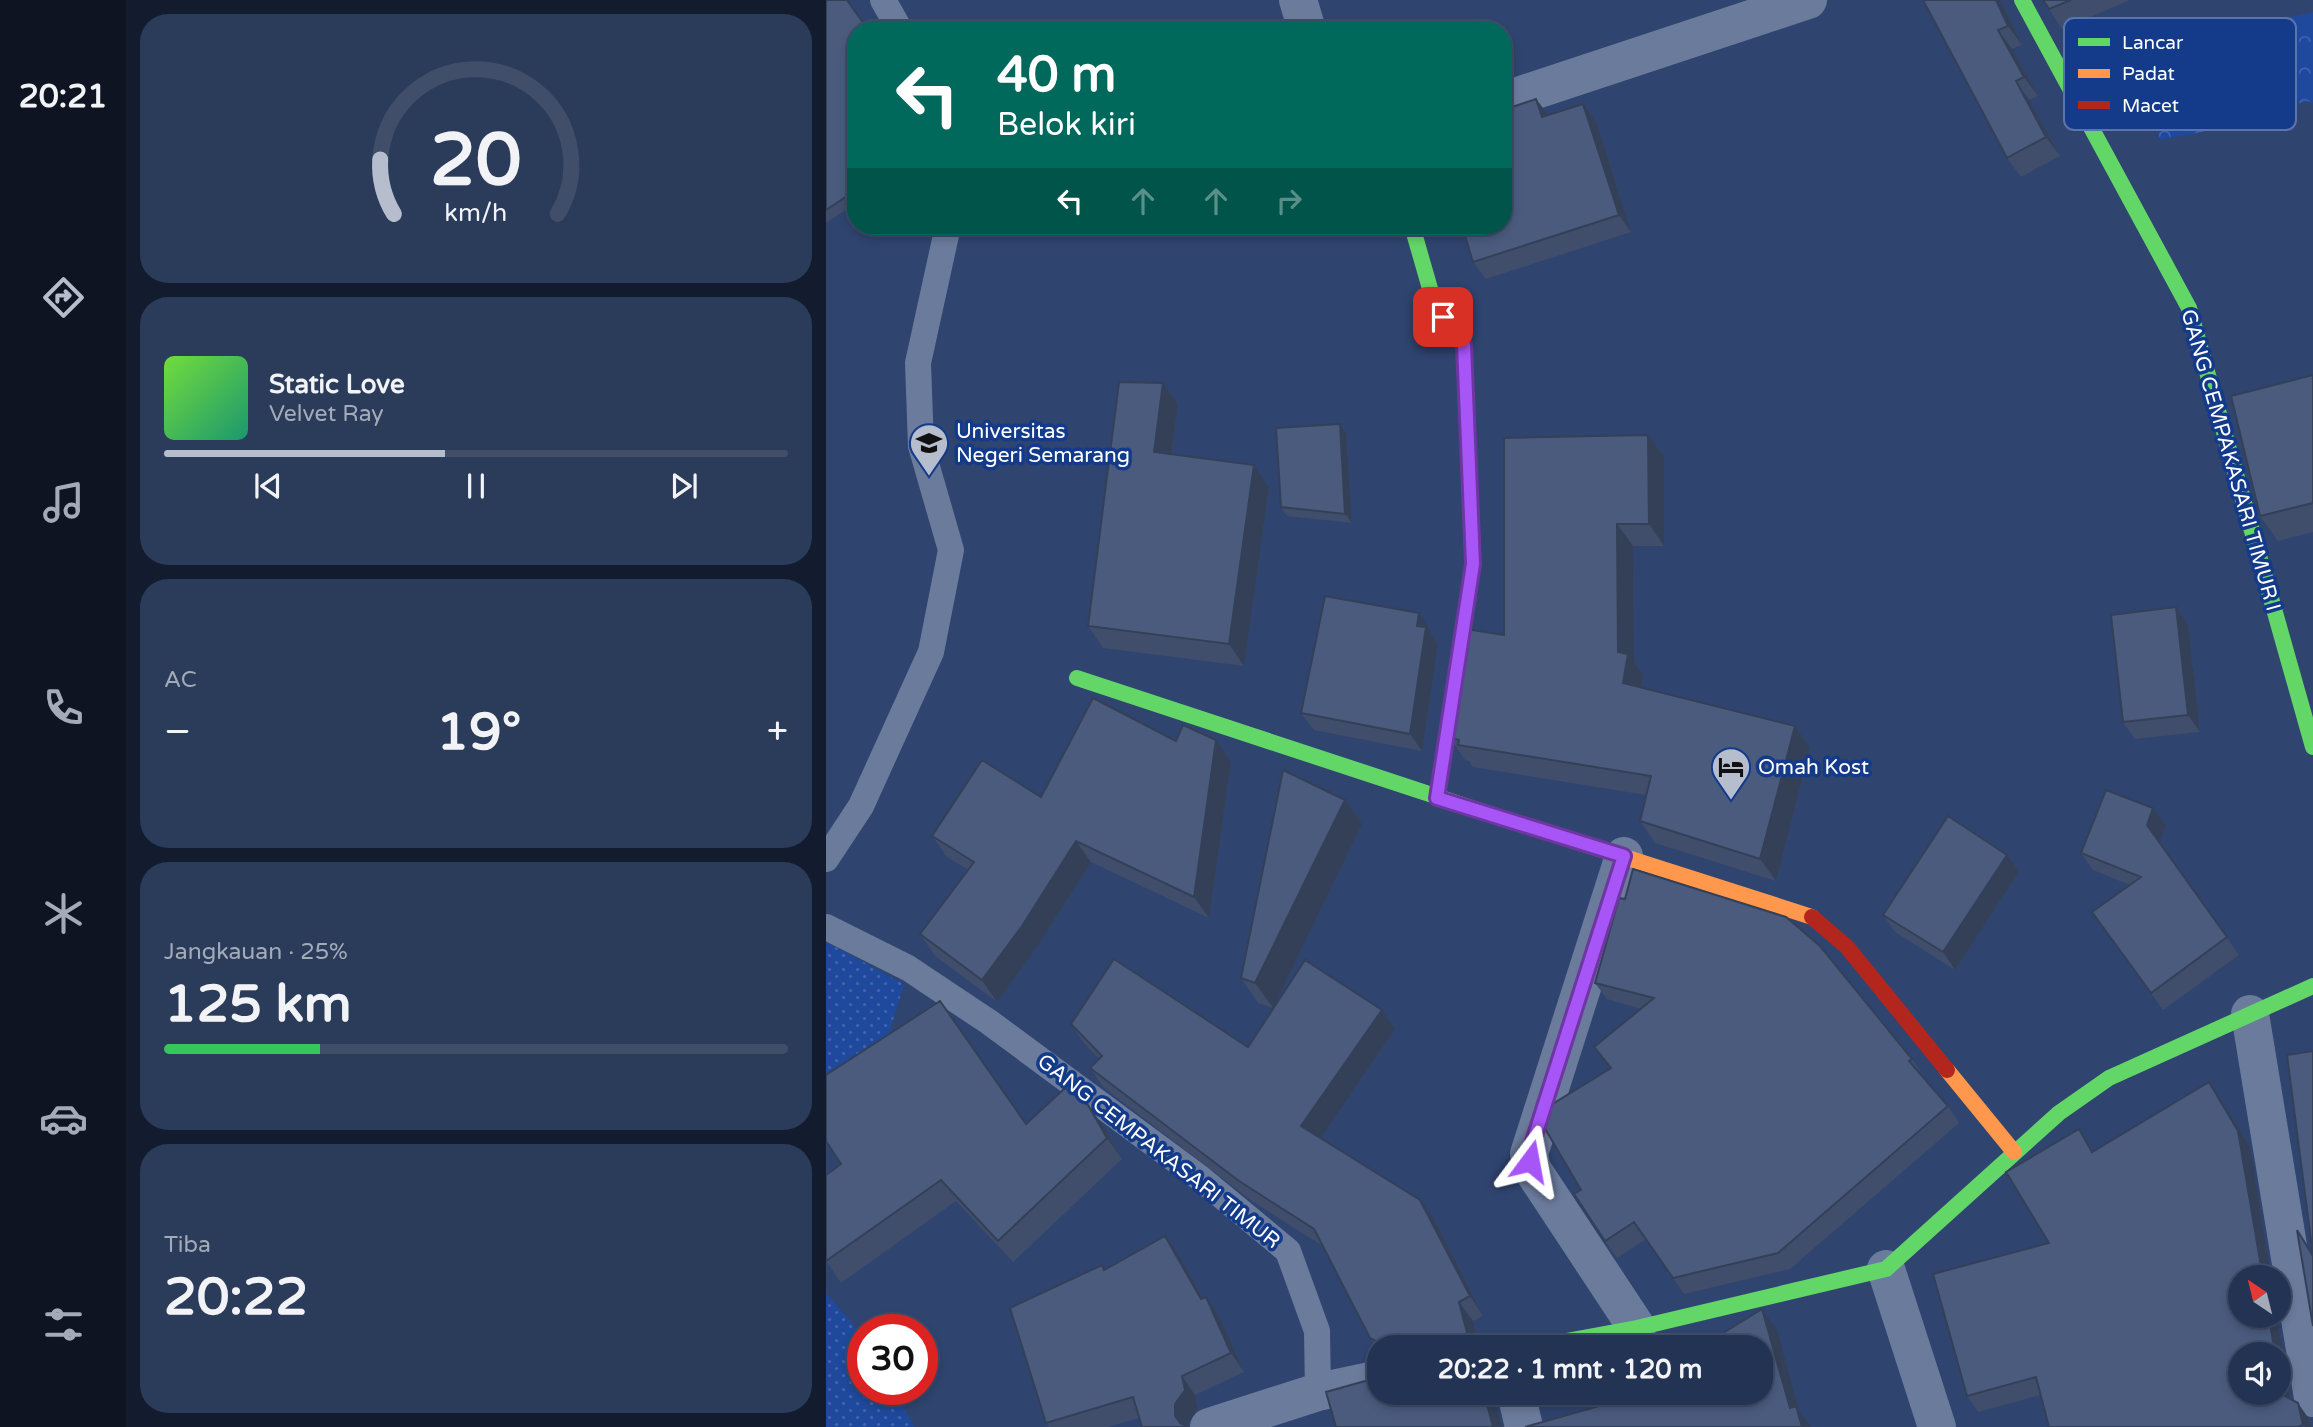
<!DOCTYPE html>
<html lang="id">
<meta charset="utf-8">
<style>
body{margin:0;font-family:"Varela Round",sans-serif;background:#2b3b5a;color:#f1f3f6;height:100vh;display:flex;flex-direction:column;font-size:26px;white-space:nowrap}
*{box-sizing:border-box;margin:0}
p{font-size:23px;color:#a3aab8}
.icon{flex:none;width:38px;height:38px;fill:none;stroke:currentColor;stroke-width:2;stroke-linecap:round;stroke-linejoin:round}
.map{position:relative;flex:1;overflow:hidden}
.side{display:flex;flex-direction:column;gap:14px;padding:14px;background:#131c2e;width:700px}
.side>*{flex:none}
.hud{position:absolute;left:21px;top:21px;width:665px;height:214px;border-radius:28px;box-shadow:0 4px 10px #0003,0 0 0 2px #404e6a;background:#00695c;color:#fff;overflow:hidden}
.needle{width:46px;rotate:325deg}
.fabs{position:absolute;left:1402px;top:1265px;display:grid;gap:14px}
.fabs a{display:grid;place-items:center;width:63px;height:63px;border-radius:50%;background:#233353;box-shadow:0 4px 10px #0003,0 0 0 2px #404e6a;font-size:35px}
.speed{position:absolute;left:21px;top:1314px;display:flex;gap:14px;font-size:35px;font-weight:700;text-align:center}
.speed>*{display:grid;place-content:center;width:91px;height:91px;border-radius:50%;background:#233353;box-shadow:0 4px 10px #0003,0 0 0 2px #404e6a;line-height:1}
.speed .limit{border:10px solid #d22;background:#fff;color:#111}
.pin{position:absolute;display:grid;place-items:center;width:60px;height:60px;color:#fff;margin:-30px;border-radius:14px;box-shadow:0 4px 10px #0006}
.me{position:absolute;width:77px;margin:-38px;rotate:13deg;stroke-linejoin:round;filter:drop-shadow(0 0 5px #0008)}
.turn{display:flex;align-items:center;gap:24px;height:147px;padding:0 35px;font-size:32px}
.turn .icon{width:91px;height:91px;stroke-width:2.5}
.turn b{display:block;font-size:49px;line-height:60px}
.lanes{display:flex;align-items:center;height:66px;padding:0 35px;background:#0003;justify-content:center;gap:35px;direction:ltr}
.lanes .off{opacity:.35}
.big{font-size:52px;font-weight:800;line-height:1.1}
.side .widget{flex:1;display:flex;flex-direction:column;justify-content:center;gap:10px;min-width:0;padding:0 24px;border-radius:28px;background:#2b3b5a}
.side .dial{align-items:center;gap:0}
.dial svg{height:182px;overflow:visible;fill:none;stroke:#404e6a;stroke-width:7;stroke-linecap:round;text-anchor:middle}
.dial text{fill:#f1f3f6;stroke:none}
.song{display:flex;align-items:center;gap:21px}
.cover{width:84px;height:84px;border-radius:10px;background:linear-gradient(135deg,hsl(100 70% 55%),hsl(160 70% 35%))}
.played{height:7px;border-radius:4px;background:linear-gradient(90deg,#b6becd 45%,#404e6a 45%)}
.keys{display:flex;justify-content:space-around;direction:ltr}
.heat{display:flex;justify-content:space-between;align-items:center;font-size:38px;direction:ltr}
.charge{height:10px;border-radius:5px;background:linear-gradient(90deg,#34c759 25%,#404e6a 0)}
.trip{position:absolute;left:541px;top:1335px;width:406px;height:70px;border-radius:28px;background:#233353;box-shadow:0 4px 10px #0003,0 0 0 2px #404e6a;font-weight:800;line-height:70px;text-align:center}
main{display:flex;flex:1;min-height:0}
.menu{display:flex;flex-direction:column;width:126px;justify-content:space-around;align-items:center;background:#0e1421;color:#a3aab8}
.menu .icon{width:49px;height:49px}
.menu .active{color:#b6becd}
.menu b{font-size:32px;color:#f1f3f6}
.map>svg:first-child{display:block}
.grass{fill:url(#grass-dots)}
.forest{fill:url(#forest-crowns)}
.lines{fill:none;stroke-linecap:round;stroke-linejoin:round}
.lane{stroke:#6b7b9c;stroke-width:26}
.street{stroke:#6b7b9c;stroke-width:38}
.fast{stroke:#63d668;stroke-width:16}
.slow{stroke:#ff974d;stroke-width:16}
.jam{stroke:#b3261e;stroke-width:16}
.wall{fill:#404e6c}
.shaded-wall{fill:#344058}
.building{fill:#4a5b7e;stroke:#344058;stroke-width:2}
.route-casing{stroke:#6d37a1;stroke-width:18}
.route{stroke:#a855f7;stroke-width:12}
.labels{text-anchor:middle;stroke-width:7;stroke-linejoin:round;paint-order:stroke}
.poi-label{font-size:21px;fill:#fff;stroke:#143a8a;text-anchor:start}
.street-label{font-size:21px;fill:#fff;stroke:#143a8a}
.key{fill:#143a8a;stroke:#5a75ad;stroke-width:2}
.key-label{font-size:19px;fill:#fff}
</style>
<main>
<nav class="menu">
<b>20:21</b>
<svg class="icon active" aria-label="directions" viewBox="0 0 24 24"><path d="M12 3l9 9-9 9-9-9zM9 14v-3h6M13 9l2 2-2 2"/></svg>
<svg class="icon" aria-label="music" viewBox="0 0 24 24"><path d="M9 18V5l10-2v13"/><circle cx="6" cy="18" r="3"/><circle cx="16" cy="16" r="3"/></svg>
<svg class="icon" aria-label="phone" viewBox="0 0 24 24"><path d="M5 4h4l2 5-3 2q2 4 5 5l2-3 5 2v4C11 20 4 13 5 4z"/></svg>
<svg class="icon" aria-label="climate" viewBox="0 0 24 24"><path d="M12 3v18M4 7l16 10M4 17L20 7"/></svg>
<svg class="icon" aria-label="car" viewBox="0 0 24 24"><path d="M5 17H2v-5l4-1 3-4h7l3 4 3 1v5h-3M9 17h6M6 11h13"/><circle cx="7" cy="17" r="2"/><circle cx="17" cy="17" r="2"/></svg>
<svg class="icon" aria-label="filters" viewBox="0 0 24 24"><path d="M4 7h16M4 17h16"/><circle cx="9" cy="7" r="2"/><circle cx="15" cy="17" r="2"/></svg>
</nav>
<section class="side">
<div class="widget dial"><svg viewBox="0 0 100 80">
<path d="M14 69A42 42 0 1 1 86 69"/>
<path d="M14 69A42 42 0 0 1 8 45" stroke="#b6becd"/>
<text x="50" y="56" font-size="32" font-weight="700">20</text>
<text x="50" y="72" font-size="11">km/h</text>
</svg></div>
<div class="widget">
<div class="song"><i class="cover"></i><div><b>Static Love</b><p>Velvet Ray</p></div></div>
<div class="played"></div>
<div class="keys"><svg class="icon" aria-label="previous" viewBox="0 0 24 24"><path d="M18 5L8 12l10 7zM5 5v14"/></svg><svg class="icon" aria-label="pause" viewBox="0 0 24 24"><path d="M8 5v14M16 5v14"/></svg><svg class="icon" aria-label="next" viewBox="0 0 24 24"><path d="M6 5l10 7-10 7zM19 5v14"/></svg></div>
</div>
<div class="widget"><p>AC</p>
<div class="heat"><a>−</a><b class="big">19°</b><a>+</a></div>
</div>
<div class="widget"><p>Jangkauan · 25%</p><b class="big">125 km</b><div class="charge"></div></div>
<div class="widget"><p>Tiba</p><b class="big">20:22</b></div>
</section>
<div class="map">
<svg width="1487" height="1427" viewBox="0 0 1487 1427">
<defs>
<pattern id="grass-dots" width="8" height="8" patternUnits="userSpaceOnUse" patternTransform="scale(1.75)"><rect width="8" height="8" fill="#1f499d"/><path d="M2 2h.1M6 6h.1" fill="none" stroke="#4164ac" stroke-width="1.8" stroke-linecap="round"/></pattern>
<pattern id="forest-crowns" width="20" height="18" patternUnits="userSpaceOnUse" patternTransform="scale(1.75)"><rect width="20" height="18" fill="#1f499d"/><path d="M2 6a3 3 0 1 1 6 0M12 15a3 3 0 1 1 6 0" fill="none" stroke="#4164ac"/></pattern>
</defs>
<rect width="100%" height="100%" fill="#2f446f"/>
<path class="grass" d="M 0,942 L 78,984 L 62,1037 L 0,1097 Z
M 0,1293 L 37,1336 L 37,1390 L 68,1390 L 88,1427 L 0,1427 Z"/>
<path class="forest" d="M 1487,12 L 1487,103 L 1481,101 L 1392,129 L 1334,140 L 1310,57 Z"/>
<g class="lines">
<path class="lane" d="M 57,0 L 74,30
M 0,859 L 35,806 L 105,652 L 125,550 L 95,446 L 92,363 L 122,226
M 0,927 L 82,968 L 163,1022 L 374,1178 L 462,1251 L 491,1331 L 492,1392"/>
<path class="street" d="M 472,0 L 481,30
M 677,101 L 982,0
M 798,856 L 703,1154 L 706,1169 L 811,1328
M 1424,1014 L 1487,1398
M 1060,1269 L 1111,1427
M 690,1393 L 698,1427
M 383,1427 L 492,1392 L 553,1379"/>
<path class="fast" d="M 1196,0 L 1363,308 L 1487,747
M 586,226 L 607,299 L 638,345 L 647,564 L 611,798
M 251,678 L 670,816
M 702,1348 L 811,1328 L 1060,1269 L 1233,1113 L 1283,1078 L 1487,986"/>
<path class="slow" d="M 670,816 L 986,917
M 1121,1070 L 1188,1152"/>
<path class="jam" d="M 986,917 L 1021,947 L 1121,1070"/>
</g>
<path class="wall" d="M 0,0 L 30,30 L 30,203 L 0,223 Z
M 1097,0 L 1174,0 L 1196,45 L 1186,49 L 1212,96 L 1203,100 L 1234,156 L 1195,177 L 1181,158 Z
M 1217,0 L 1304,0 L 1236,29 Z
M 710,99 L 722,115 L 757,104 L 770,121 L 805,232 L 660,279 L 647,262 Z
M 1487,375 L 1487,532 L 1452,541 L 1434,516 Z
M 337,383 L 352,405 L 346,454 L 428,465 L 443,487 L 418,666 L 277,648 L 262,626 Z
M 520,433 L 526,523 L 461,516 L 455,507 Z
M 838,457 L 838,546 L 807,546 L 808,662 L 817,675 L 815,688 L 969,726 L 984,748 L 950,881 L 829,843 L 814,821 L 820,795 L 647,767 L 643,761 L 639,760 L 624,738 L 678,635 Z
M 1350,607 L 1362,625 L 1374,732 L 1309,739 L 1297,722 Z
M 605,631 L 605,634 L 612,645 L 596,751 L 488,730 L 475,713 Z
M 350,741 L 405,762 L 383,918 L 265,862 L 211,947 L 171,1002 L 109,956 L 94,934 L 142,870 L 121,857 L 106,836 L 215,797 Z
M 519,800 L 536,824 L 447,1008 L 432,1003 L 415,978 Z
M 1327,808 L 1340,826 L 1333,842 L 1413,955 L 1337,1010 L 1266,912 L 1304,885 L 1267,870 L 1255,853 Z
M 1193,872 L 1129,970 L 1069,932 L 1057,915 Z
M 769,983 L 1086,1059 L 1097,1075 L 1096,1076 L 1122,1106 L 1133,1123 L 964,1269 L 858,1294 L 820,1239 L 791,1258 L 779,1241 L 755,1190 L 784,1069 L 768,1047 L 815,1009 L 781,999 Z
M 556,1010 L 569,1029 L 494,1138 L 608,1219 L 657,1316 L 647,1321 L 654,1348 L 553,1348 L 553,1351 L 544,1338 L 497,1246 L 426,1201 L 277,1087 L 264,1068 L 273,1059 L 258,1043 L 245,1024 L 422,1047 Z
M 1394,1098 L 1424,1147 L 1414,1316 L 1451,1316 L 1465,1399 L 1483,1419 L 1485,1427 L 1223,1427 L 1214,1395 L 1152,1412 L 1141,1396 L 1223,1243 L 1264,1145 L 1267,1151 Z
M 200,1124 L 277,1126 L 296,1159 L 187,1262 L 130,1201 L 15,1283 L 0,1261 L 0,1175 Z
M 339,1236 L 352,1254 L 377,1298 L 380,1297 L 393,1316 L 418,1372 L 369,1395 L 372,1409 L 362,1423 L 362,1427 L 313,1418 L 282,1427 L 223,1427 L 220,1423 L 279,1270 Z"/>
<path class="shaded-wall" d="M 1170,0 L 1174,0 L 1196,45 L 1182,26 Z
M 1172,30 L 1186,49 L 1212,96 L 1198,77 Z
M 1190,81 L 1203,100 L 1234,156 L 1220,137 Z
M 710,99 L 723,116 L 716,117 Z
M 757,104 L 770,121 L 805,232 L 793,215 Z
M 337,383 L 352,405 L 343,473 L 328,452 Z
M 514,424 L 520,433 L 526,523 L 519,514 Z
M 822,435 L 838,457 L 838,546 L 823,524 Z
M 428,465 L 443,487 L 418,666 L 403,644 Z
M 791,524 L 807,546 L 808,662 L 817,675 L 812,705 L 797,683 L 792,652 Z
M 1350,607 L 1362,625 L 1374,732 L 1362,715 Z
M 593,613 L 605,631 L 605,634 L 612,645 L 596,751 L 584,734 L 591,626 Z
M 969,726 L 984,748 L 950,881 L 934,859 Z
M 390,740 L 405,762 L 383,918 L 368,897 Z
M 519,800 L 536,824 L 447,1008 L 429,983 Z
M 1327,808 L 1340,826 L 1333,842 L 1321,825 Z
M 250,841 L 265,862 L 211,947 L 171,1002 L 156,980 Z
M 1181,855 L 1193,872 L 1129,970 L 1117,952 Z
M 556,1010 L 569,1029 L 489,1146 L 475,1126 Z
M 1383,1082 L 1394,1098 L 1424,1147 L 1445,1278 L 1437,1278 Z
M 262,1105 L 277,1126 L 296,1159 L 281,1138 Z
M 594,1200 L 608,1219 L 657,1316 L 644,1296 Z
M 339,1236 L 352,1254 L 388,1318 L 375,1299 Z
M 380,1297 L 393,1316 L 418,1372 L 405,1353 Z
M 633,1302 L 647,1321 L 654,1348 L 645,1348 Z
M 936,1309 L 951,1330 L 973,1411 L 985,1427 L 976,1427 L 964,1408 Z
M 1443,1316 L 1451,1316 L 1465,1402 L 1459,1396 L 1454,1386 L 1452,1375 L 1452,1354 L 1449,1354 Z
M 356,1376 L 369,1395 L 372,1409 L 362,1423 L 362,1427 L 357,1427 L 349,1416 L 349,1404 Z
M 658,1393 L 666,1393 L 676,1427 L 667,1427 Z
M 1472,1403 L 1483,1419 L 1485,1427 L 1479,1427 L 1477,1425 Z"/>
<path class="building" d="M 0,0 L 21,0 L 42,30 L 30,30 L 30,190 L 0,210 Z
M 1097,0 L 1170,0 L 1182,26 L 1172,30 L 1198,77 L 1190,81 L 1220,137 L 1181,158 Z
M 1217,0 L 1245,0 L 1223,9 Z
M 710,99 L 716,117 L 757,104 L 793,215 L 647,262 L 636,226 L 677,226 L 677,110 Z
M 1487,375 L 1487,503 L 1434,516 L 1405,396 Z
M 293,382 L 337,383 L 328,452 L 428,465 L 403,644 L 262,626 Z
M 514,424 L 519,514 L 455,507 L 450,428 Z
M 822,435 L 823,524 L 791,524 L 792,652 L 802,654 L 797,683 L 969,726 L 934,859 L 814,821 L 825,776 L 632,745 L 633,740 L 624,738 L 640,629 L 678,635 L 678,438 Z
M 499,596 L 593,613 L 591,626 L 600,627 L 584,734 L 475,713 Z
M 1350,607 L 1362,715 L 1297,722 L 1285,615 Z
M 267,698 L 350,741 L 357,725 L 390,740 L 368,897 L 250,841 L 196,926 L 156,980 L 94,934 L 148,862 L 106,836 L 156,760 L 215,797 Z
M 457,770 L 519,800 L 429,983 L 415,978 Z
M 1280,790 L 1327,808 L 1321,825 L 1401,937 L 1325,993 L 1266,912 L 1315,877 L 1255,853 Z
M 1122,816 L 1181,855 L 1117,952 L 1057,915 Z
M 807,869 L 960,917 L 994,946 L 1086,1059 L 1083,1061 L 1122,1106 L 952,1253 L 847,1278 L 808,1222 L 779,1241 L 748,1194 L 755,1190 L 718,1127 L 725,1105 L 785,1068 L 768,1047 L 828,998 L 769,983 L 793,898 L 799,899 Z
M 288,959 L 422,1047 L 479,960 L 556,1010 L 475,1126 L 594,1200 L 644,1296 L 633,1302 L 645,1348 L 557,1348 L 555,1344 L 544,1338 L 488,1229 L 413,1181 L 264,1068 L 276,1056 L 245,1024 Z
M 114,1001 L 200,1124 L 239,1088 L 262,1105 L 281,1138 L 172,1241 L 115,1180 L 0,1261 L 0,1175 L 15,1164 L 0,1141 L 0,1075 Z
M 1487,1051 L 1487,1326 L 1471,1230 L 1487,1256 L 1461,1055 Z
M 1383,1082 L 1412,1131 L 1437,1278 L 1414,1278 L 1414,1316 L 1443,1316 L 1449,1354 L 1414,1354 L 1414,1393 L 1452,1393 L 1452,1375 L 1454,1386 L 1459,1396 L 1472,1403 L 1477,1425 L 1471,1427 L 1223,1427 L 1210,1377 L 1141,1396 L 1107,1274 L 1223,1243 L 1180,1172 L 1253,1129 L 1266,1152 Z
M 339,1236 L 375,1299 L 380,1297 L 405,1353 L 356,1376 L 359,1390 L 349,1404 L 349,1416 L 355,1424 L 363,1427 L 316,1427 L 307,1397 L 220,1423 L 184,1308 L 276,1265 L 278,1270 Z
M 936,1309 L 964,1408 L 970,1406 L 976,1427 L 699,1427 L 819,1393 L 934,1393 L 934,1348 L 896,1348 L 889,1338 Z
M 553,1377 L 553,1393 L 658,1393 L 667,1427 L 510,1427 L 500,1392 Z"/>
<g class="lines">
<g class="route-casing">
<path id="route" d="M 617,317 L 638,345 L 647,564 L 611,798 L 798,856 L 703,1154 L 704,1161"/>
</g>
<use href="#route" class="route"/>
</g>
<defs>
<g id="university-pin" transform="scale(2.0125)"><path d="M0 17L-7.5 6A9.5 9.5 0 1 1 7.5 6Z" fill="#b6becd" stroke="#143a8a"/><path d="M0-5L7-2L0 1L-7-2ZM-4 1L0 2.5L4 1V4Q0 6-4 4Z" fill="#111"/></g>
<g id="hotel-pin" transform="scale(2.0125)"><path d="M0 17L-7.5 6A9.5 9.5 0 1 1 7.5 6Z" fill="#b6becd" stroke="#143a8a"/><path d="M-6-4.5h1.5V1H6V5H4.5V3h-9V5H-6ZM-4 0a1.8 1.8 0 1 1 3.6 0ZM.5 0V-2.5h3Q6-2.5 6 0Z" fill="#111"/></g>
</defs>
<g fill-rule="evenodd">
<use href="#university-pin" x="103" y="443"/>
<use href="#hotel-pin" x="905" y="767"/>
</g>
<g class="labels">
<g class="poi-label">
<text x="130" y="438">Universitas<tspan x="130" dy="24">Negeri Semarang</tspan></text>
<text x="932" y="774">Omah Kost</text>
</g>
<g class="street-label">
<text transform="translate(1405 460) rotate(74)" y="7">GANG CEMPAKASARI TIMUR I</text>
<text transform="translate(333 1151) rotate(38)" y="7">GANG CEMPAKASARI TIMUR</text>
</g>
</g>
<rect x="1238" y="18" width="232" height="112" rx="10" class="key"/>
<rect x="1252" y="38" width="32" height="8" fill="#63d668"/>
<rect x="1252" y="69" width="32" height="9" fill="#ff974d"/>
<rect x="1252" y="101" width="32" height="8" fill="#b3261e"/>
<g class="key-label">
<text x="1296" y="49">Lancar</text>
<text x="1296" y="80">Padat</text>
<text x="1296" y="112">Macet</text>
</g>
</svg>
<div class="fabs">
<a><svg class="needle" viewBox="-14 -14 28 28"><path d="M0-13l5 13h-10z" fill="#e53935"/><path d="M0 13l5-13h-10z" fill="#a3aab8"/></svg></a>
<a><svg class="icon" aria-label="sound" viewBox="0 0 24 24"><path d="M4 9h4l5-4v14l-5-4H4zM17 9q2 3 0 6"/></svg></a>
</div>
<div class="speed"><div class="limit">30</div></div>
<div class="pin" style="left:617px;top:317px;background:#d93025"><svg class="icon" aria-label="arrive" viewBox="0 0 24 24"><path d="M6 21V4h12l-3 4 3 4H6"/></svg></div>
<svg class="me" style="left:704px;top:1161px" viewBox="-20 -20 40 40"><path d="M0-17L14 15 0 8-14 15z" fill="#a855f7" stroke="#fff" stroke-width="4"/></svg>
<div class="trip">20:22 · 1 mnt · 120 m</div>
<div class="hud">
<div class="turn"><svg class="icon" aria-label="left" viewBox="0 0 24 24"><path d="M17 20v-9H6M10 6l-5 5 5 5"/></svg><div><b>40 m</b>Belok kiri</div></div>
<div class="lanes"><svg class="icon" aria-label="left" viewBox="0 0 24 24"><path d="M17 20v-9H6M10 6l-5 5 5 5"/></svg><svg class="icon off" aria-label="ahead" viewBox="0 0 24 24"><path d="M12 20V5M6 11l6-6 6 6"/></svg><svg class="icon off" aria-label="ahead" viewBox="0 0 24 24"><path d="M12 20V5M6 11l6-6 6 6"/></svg><svg class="icon off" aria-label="right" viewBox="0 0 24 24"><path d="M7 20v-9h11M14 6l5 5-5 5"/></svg></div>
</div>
</div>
</main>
